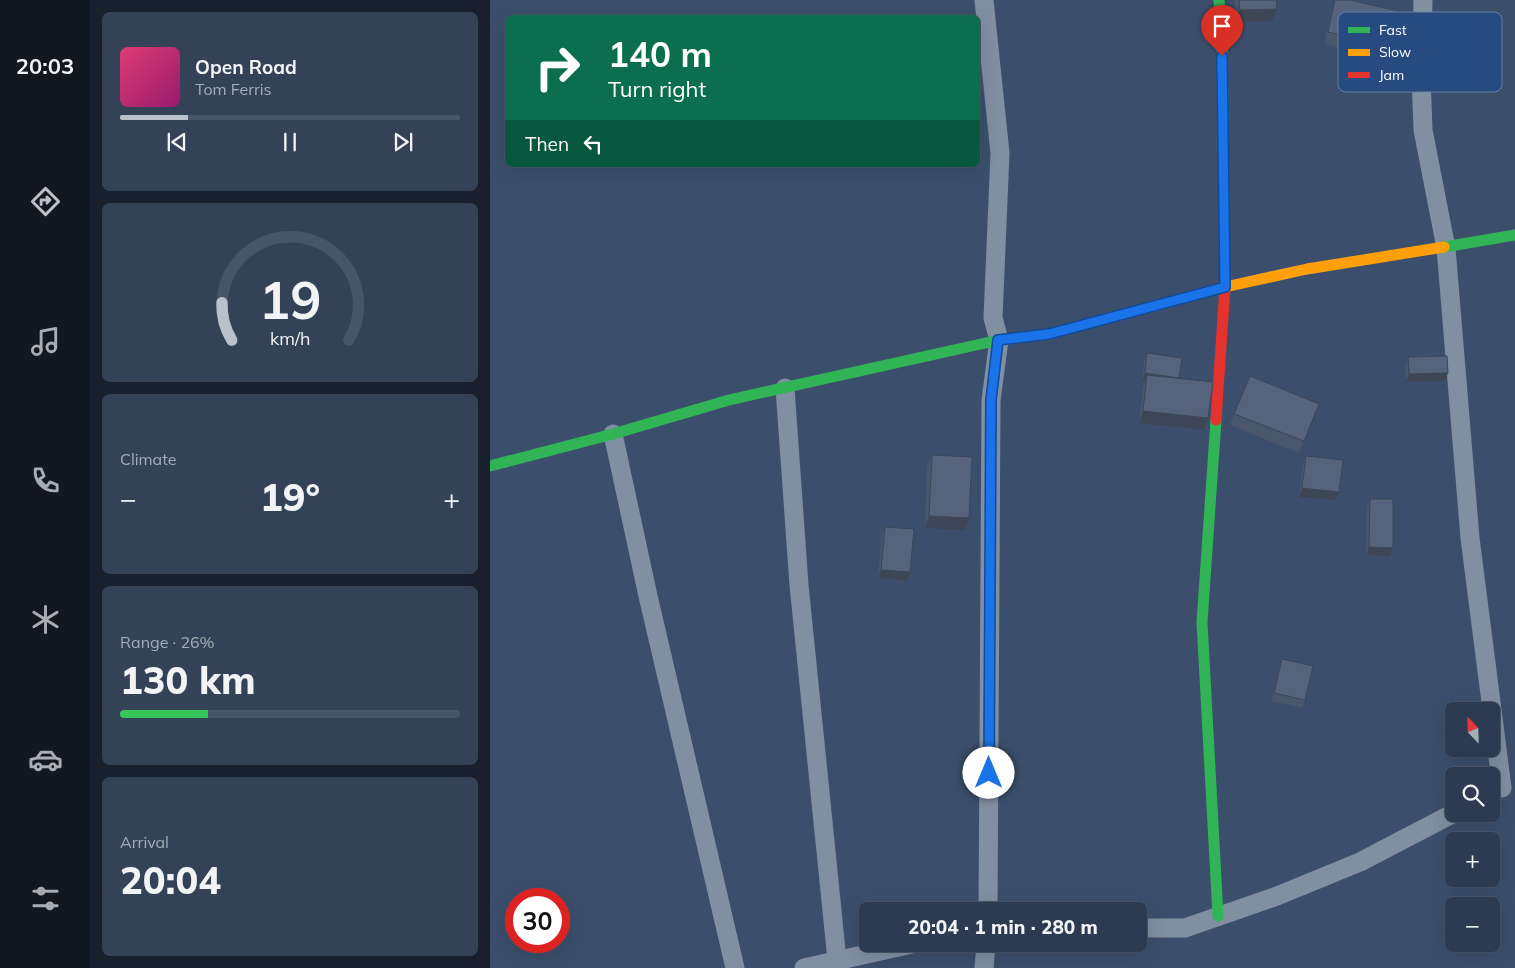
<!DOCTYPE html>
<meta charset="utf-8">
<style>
body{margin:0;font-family:Mulish,sans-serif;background:#344258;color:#f1f3f6;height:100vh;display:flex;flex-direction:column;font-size:19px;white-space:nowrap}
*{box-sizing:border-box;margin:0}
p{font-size:16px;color:#a6adb7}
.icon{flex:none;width:28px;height:28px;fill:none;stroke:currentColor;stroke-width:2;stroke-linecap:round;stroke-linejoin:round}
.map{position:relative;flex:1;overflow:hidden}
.drawer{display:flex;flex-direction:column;gap:12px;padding:12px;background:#18202d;width:400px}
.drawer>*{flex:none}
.hud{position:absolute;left:15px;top:15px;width:475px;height:152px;border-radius:8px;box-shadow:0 5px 20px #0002,0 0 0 1px #485568;background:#0b6e4f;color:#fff;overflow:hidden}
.needle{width:32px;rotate:337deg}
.buttons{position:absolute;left:955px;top:702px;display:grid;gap:10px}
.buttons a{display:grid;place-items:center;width:55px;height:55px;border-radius:8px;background:#2c3b51;box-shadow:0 5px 20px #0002,0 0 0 1px #485568;font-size:25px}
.speed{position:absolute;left:15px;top:888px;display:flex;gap:10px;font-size:25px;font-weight:700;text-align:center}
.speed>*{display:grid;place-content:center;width:65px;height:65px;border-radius:50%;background:#2c3b51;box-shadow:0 5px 20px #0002,0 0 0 1px #485568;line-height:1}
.speed .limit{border:8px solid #d22;background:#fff;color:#111}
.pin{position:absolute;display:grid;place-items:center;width:42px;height:42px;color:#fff;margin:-51px -21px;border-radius:50% 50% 50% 0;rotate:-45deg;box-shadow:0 0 5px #0007}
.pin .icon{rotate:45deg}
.me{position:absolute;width:55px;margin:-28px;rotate:0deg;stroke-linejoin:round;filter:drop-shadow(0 0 4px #0008)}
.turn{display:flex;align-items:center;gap:18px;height:105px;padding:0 20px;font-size:22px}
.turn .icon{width:65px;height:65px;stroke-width:2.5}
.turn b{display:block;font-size:35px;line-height:42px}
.then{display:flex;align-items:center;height:48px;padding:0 20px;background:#0003;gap:10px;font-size:19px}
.big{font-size:38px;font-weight:800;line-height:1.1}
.drawer .widget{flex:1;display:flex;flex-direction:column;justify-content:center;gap:8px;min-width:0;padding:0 18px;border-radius:8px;background:#344258}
.drawer .dial{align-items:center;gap:0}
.dial svg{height:130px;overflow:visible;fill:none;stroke:#485568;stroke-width:7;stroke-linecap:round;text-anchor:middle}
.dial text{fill:#f1f3f6;stroke:none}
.song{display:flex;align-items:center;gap:15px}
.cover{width:60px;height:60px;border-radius:8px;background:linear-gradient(135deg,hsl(340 70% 55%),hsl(320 70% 35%))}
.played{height:5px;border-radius:2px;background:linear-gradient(90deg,#bac1cc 20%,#485568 20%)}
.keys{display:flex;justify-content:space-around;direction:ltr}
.heat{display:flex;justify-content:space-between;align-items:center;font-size:28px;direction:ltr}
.charge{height:8px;border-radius:4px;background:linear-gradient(90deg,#34c759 26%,#485568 0)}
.trip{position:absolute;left:369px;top:902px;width:288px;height:50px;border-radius:8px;background:#2c3b51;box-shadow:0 5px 20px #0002,0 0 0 1px #485568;font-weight:800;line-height:50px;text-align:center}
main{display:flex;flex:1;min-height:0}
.tab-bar{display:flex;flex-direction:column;width:90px;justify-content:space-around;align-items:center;background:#121820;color:#a6adb7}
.tab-bar .icon{width:35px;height:35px}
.tab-bar .active{color:#bac1cc}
.tab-bar b{font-size:22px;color:#f1f3f6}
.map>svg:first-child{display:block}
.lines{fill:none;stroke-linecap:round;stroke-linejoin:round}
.street{stroke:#818fa2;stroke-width:19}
.fast{stroke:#30b455;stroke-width:11}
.slow{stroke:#ff9f0a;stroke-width:11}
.jam{stroke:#e5322d;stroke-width:11}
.wall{fill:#49566b}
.shaded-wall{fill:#3c4657}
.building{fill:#55647c;stroke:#3c4657}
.route-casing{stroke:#114b97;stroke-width:12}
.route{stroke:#1a73e8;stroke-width:9}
.key{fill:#274b80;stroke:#6881a6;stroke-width:1}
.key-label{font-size:14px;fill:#fff}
</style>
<main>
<nav class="tab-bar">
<b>20:03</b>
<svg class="icon active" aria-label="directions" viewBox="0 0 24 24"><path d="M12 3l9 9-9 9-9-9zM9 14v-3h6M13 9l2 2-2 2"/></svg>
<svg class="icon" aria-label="music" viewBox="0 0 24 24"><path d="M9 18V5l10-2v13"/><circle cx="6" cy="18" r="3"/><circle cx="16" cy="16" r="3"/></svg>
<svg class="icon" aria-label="phone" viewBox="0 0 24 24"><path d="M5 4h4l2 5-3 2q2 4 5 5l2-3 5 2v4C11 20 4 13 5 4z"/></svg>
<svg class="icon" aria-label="climate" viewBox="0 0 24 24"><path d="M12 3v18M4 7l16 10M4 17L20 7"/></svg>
<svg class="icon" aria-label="car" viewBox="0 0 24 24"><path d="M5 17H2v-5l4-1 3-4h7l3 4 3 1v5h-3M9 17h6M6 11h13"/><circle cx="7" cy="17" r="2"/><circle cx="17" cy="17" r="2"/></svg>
<svg class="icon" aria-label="filters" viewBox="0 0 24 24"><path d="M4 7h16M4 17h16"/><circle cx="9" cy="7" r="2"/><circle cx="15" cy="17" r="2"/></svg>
</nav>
<section class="drawer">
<div class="widget">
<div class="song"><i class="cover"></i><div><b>Open Road</b><p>Tom Ferris</p></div></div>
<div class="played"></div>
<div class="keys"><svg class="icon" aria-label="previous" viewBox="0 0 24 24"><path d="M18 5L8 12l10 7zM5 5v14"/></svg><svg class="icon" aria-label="pause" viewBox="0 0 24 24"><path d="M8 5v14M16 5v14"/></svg><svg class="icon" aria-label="next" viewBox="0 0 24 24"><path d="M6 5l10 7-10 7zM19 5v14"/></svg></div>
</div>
<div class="widget dial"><svg viewBox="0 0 100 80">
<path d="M14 69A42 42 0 1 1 86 69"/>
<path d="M14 69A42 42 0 0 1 8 46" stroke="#bac1cc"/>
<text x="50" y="56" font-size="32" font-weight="700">19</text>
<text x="50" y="72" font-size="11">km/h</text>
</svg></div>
<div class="widget"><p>Climate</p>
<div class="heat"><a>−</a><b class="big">19°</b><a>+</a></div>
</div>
<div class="widget"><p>Range · 26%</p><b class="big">130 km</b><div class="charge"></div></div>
<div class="widget"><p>Arrival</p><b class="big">20:04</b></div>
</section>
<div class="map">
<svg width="1025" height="968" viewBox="0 0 1025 968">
<rect width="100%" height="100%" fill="#3b4f6c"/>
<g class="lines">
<path class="street" d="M 494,0 L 510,153 L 503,318 L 509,340 L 501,400 L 498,911
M 933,0 L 931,75 L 933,130 L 956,248 L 980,538 L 1012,788
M 295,388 L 309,585 L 347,960
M 123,434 L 158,596 L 245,968
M 648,928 L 695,928 L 787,896 L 870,862 L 964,813
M 314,968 L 422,944
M 494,968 L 496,944"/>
<path class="fast" d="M 729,0 L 732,37 L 734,220
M 954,247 L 1025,235
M 726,420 L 712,622 L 728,916
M 0,466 L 123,434 L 239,400 L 509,340 L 535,337"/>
<path class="slow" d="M 653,309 L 735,287 L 817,269 L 954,247"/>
<path class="jam" d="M 535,337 L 559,334 L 653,309
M 726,420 L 735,287 L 734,220"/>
</g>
<path class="wall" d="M 745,0 L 786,0 L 787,9 L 782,21 L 745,22 Z
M 845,0 L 860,0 L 908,48 L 904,60 L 834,44 L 842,9 Z
M 657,353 L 688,378 L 714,430 L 649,423 L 653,387 L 655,381 L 652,381 L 654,361 Z
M 918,357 L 955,381 L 916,382 L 915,365 Z
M 744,414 L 825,416 L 809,453 L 740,425 Z
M 442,455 L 475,530 L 435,528 L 437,467 Z
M 816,456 L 849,492 L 846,500 L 809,497 L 813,464 Z
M 880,499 L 900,556 L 876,555 L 877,507 Z
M 395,527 L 417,581 L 388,578 L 392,535 Z
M 792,659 L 815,700 L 812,708 L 781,701 L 789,667 Z"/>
<path class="shaded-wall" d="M 787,9 L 782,21 L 745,22 L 750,10 Z
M 655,373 L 689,378 L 686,386 L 657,375 L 655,381 L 652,381 Z
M 958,373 L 955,381 L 916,382 L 919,374 Z
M 829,404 L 825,416 L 809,453 L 814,441 Z
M 653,411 L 718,418 L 714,430 L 649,423 Z
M 812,488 L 849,492 L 846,500 L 809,497 Z
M 439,516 L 479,518 L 475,530 L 435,528 Z
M 879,547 L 903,548 L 900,556 L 876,555 Z
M 391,570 L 420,572 L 417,581 L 388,578 Z"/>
<path class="building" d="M 749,0 L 786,0 L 787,9 L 750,10 Z
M 845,0 L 860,0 L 916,13 L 908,48 L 838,32 Z
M 657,353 L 692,358 L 689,378 L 655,373 Z
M 957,356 L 958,373 L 919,374 L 918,357 Z
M 657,375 L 723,382 L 718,418 L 653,411 Z
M 760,376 L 829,404 L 814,441 L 744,414 Z
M 442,455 L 482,457 L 479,518 L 439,516 Z
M 816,456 L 853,460 L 849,492 L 812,488 Z
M 880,499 L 903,499 L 903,548 L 879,547 Z
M 395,527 L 424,529 L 420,572 L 391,570 Z
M 792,659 L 823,666 L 815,700 L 784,693 Z"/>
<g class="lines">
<g class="route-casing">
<path id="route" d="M 499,773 L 501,400 L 508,340 L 559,334 L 735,287 L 732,56"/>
</g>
<use href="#route" class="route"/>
</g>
<rect x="848" y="12" width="164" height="80" rx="8" class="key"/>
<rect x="858" y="27" width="22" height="6" fill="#30b455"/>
<rect x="858" y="49" width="22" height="7" fill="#ff9f0a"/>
<rect x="858" y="72" width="22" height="6" fill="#e5322d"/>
<g class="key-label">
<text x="889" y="35">Fast</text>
<text x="889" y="57">Slow</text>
<text x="889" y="80">Jam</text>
</g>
</svg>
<div class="buttons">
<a><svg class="needle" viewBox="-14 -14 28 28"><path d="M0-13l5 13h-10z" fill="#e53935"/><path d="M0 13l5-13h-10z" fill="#a6adb7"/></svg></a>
<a><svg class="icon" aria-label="search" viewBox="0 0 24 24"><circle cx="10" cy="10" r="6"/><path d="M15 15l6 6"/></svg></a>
<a>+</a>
<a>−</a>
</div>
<div class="speed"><div class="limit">30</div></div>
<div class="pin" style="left:732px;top:56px;background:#d93025"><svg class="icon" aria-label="arrive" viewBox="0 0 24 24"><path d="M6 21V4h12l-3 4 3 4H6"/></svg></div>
<svg class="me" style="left:499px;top:773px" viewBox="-20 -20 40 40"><circle r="19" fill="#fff"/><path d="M0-13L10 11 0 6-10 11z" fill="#1a73e8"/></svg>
<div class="trip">20:04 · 1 min · 280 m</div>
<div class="hud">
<div class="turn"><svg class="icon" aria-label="right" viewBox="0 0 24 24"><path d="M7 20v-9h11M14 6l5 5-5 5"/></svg><div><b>140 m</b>Turn right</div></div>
<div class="then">Then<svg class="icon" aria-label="left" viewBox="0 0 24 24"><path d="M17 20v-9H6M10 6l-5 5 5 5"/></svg></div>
</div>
</div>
</main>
